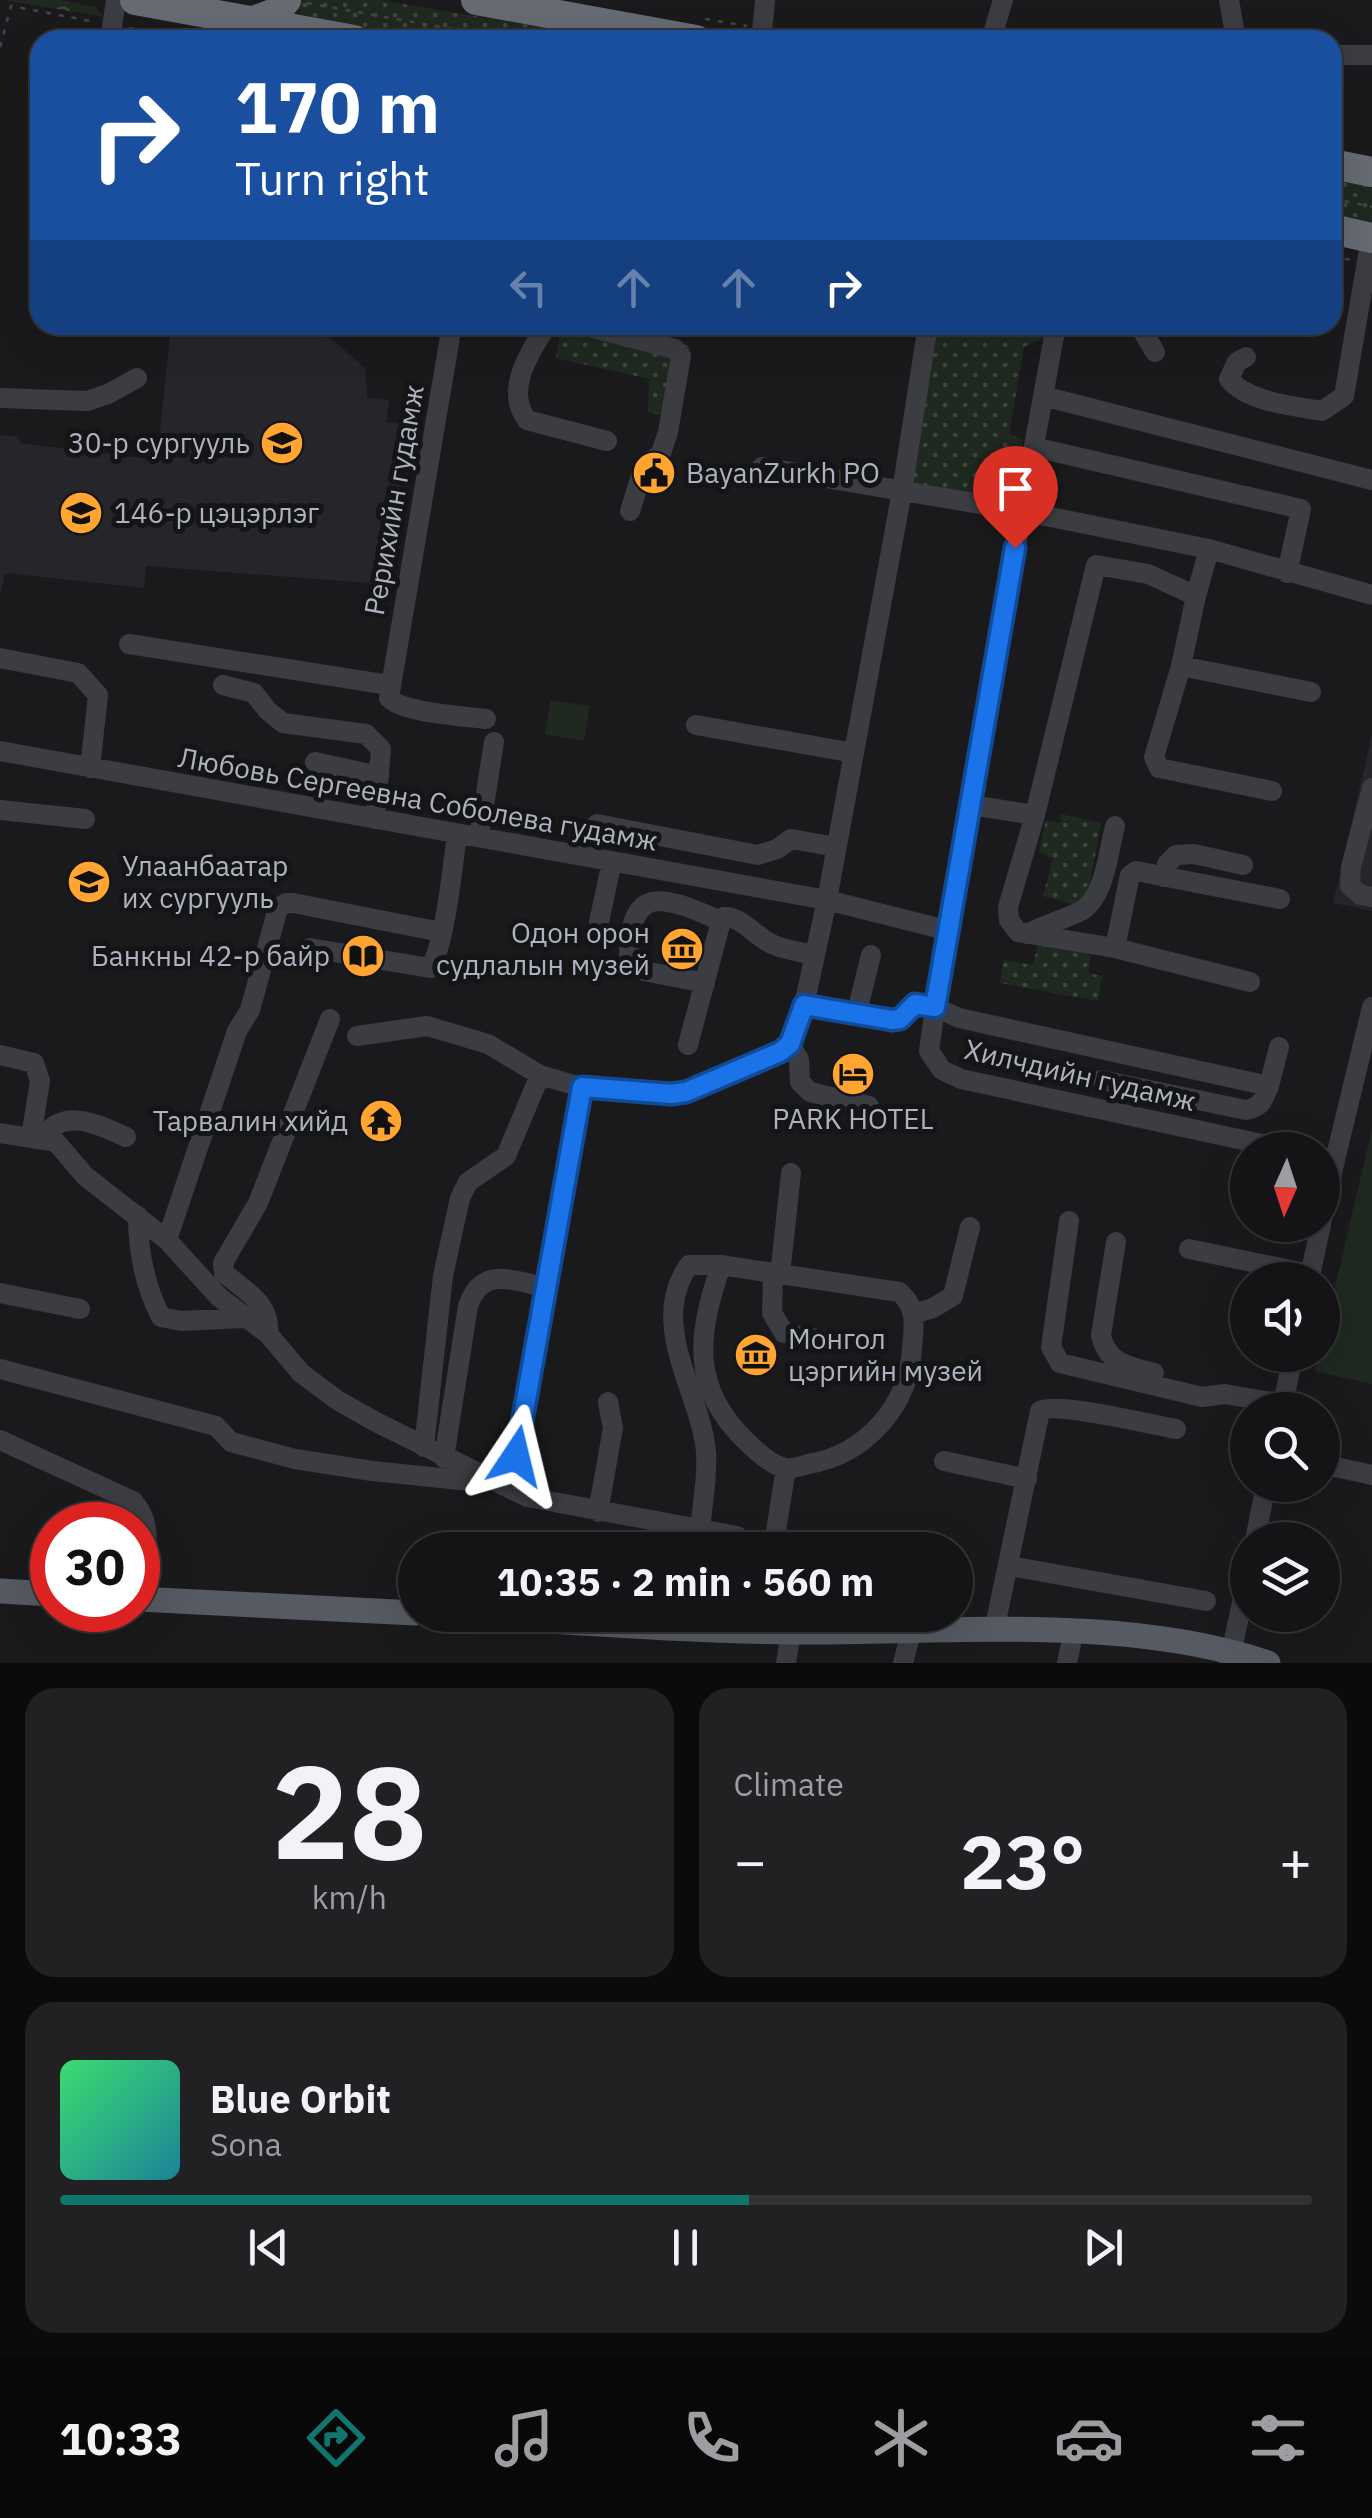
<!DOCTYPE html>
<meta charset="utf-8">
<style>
body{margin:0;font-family:"IBM Plex Sans",sans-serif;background:#212123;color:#f1f3f6;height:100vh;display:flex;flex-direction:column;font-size:38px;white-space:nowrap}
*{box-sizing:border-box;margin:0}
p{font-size:32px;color:#9d9ea1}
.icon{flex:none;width:55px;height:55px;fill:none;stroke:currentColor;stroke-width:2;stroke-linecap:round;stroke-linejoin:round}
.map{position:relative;height:1663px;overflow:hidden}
.side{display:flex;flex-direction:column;gap:25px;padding:25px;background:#0b0b0c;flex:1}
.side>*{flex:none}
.top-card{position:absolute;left:30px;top:30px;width:1312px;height:305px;border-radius:30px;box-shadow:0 10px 40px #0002,0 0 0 2px #333335;background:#1a4fa0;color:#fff;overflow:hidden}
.needle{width:65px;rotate:183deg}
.fabs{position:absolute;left:1230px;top:1132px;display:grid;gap:20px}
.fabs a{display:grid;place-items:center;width:110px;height:110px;border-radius:50%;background:#141416;box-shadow:0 10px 40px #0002,0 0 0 2px #333335;font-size:50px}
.speed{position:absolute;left:30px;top:1502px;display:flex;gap:20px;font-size:50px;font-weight:700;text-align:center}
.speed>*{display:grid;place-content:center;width:130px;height:130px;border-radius:50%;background:#141416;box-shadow:0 10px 40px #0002,0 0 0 2px #333335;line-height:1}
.speed .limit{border:15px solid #d22;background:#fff;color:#111}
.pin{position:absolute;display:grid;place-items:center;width:85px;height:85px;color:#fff;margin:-102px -42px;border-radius:50% 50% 50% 0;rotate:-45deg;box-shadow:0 0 10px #0007}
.pin .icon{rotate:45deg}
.me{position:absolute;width:110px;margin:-55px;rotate:10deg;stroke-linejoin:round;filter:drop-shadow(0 0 8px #0008)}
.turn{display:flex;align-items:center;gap:35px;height:210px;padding:0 40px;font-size:45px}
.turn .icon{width:130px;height:130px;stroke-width:2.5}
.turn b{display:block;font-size:70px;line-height:85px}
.lanes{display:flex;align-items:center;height:95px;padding:0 40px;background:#0003;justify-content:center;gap:50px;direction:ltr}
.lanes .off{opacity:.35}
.big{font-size:75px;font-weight:700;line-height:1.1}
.side .card{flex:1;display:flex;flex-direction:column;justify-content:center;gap:15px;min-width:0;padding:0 35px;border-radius:30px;background:#212123}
.side .dial{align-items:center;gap:0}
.dial b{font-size:130px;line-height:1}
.song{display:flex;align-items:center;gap:30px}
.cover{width:120px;height:120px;border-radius:15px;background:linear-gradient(135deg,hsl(140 70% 55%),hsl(190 70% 35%))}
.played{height:10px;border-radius:5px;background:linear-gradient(90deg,#0f766e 55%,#333335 55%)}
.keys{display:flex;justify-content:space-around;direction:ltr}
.heat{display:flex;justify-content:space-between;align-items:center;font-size:55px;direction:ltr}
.side .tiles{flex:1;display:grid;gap:25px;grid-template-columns:1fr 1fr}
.card:last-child{grid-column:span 2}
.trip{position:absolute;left:398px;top:1532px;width:575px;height:100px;border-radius:50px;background:#141416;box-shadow:0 10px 40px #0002,0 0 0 2px #333335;font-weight:700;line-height:100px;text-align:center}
.tabs{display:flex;height:160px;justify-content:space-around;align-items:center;background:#080809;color:#9d9ea1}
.tabs .icon{width:70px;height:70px}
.tabs .active{color:#0f766e}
.tabs b{font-size:45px;color:#f1f3f6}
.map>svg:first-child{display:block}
.built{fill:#26262a}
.grass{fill:#1f2920}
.forest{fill:url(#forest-crowns)}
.park{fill:url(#park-dots)}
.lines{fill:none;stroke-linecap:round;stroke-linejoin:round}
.path{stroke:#41444a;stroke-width:2.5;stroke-dasharray:5 8;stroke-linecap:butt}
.minor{stroke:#3b3d42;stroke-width:20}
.major{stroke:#565a62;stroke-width:25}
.highway{stroke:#666b74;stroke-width:30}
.route-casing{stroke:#114b97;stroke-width:25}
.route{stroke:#1a73e8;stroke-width:18}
.labels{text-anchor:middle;stroke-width:10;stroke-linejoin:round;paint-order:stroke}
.poi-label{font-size:28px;fill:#acb3be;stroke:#151518;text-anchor:end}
.street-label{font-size:28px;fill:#acb3be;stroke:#151518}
</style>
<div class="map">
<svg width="1372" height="1663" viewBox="0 0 1372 1663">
<defs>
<pattern id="forest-crowns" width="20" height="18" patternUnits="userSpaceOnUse" patternTransform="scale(2.5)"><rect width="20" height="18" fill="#1f2920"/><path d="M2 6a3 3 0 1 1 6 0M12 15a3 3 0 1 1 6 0" fill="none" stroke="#3d463f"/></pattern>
<pattern id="park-dots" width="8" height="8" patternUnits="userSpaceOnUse" patternTransform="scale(2.5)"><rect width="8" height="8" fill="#1f2920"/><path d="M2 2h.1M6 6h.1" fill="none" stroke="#3d463f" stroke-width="1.8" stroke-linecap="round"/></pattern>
</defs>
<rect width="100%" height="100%" fill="#1a1a1d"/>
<path class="built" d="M 187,325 L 241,325 L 331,338 L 365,368 L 367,398 L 389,400 L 386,422 L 409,425 L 399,484 L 407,497 L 394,585 L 146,566 L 144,588 L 5,573 L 0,597 L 0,435 L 19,437 L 20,443 L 157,460 L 170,335 Z
M 1372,734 L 1372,911 L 1333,903 Z"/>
<path class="grass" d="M 551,700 L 590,706 L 584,741 L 545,734 Z
M 1372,1129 L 1372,1384 L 1315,1371 L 1318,1355 L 1322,1355 L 1323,1338 Z"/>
<path class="forest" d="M 4,0 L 58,0 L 96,7 L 103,17 Z"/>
<path class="park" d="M 302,0 L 380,0 L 617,40 C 538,40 367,53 301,17 L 298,5 Z
M 1332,179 L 1372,187 L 1372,224 L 1333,216 Z
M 561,325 L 589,325 L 690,346 L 673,418 L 648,412 L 649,379 L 556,358 Z
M 936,325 L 1044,325 L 1042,339 L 1024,347 L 1009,434 L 1023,440 L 1015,491 L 1006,499 L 915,484 L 912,480 Z
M 1061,814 L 1101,823 L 1088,894 L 1076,905 L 1043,896 L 1053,858 L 1039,852 L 1046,820 L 1060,823 Z
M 1038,944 L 1091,954 L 1088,973 L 1102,976 L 1098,1001 L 1000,983 L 1004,960 L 1033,965 Z"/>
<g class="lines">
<path class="path" d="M 307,3 L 513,40
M 705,19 L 747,26
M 129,28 L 196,40
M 779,31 L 825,40
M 0,47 L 11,6 L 96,22
M 1332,198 L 1372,207
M 1332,256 L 1351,260"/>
<path class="minor" d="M 1229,0 L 1236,40
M 110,40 L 116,0
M 761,40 L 765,2
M 991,40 L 1003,0
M 1332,55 L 1372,55
M 452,325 L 389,698 C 403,713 464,716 486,719
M 547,325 C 530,352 504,390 527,420 L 607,441
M 582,325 L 675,349 L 681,356 L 668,432 L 661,453 L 643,470 L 630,511
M 1056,325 L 946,930 L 929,1051 L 942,1070 L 961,1079 L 1289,1150
M 1139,325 L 1155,352
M 1246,357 L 1237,362 L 1229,379 C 1247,402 1294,406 1322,411 L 1344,396 L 1371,238
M 1043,396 L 1372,480
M 0,398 L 87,401 L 108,394 L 137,378
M 1034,447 L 1301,509 L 1287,573
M 762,467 L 1021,511 L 1209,549 L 1372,595
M 1196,596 L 1181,666 L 1154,757 L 1159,768 L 1272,791
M 129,644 L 389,685
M 0,658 L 78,673 L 98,695 L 90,768
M 1181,666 L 1311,692
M 223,685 L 254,693 L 267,710 L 283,723 L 366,734 L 381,749 L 375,819
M 696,725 L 854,753
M 0,751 L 827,900 L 946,930
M 315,762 L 379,776
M 1372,788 L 1351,867 L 1350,886 L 1361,895 L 1372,897
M 971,805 L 1035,815 L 1008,907 L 1009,920 L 1018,932 L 1115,948 L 1250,982
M 0,810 L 85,819
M 1035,815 L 1096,565 L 1148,574 L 1196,596 L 1209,549
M 597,824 L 758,855 L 777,849 L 791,839 L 836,847
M 479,837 L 494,742
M 1164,877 L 1167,864 L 1176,855 L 1194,854 L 1243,865
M 599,922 L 612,861
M 1027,934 C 1044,925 1062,920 1079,912 C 1105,899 1108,853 1115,826
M 310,948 L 430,968 C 445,945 453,864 457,834
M 1115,948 L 1130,875 L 1136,871 L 1280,899
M 705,983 L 639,970 L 629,962 C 628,881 664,896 721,921
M 804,1005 L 892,1021 L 900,1019 L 915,1004 L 935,1007 L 959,1018 L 1269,1086 C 1263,1100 1262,1107 1246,1110 L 1101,1080
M 856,1016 L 871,955
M 357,1036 L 427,1026 L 488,1044 L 540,1075 L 581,1087 L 653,1095 L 686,1092 L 781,1052 L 790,1044 L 804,1005 L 827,900 L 902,491 L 928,325
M 790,1044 L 799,1060 L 800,1082 L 810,1092 L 869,1106
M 688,1045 L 721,921 L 724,917 C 742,916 756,938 774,945 C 786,950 801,952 814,955
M 0,1055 L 34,1063 L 40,1081 L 31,1137
M 1269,1086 L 1279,1047
M 0,1133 L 56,1142 L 85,1176 L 167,1240 L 219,1297 L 268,1334 L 301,1373 L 337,1400 L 376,1422 L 527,1497 L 737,1536 L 750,1550
M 43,1138 C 63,1106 99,1125 126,1137
M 1335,1160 L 1372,1007
M 138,1216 C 138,1250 145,1286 161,1317 L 181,1321 L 244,1318
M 1322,1219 L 1335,1160 L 1324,1158
M 1069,1221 L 1051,1347 L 1060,1363 L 1202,1397 L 1225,1394 L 1283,1404
M 167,1240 L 237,1031 L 250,1010 L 278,908 L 286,903 L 293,903 L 441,932
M 1116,1242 L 1101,1335 C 1107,1364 1129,1366 1154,1373
M 1189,1249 L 1310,1274
M 721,1265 L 899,1292 C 918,1308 914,1326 912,1348 C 909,1406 865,1455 808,1464 C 802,1466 791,1469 785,1468 C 772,1465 756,1451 747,1442 C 689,1387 698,1334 721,1265 Z
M 773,1274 L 772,1313 L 784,1333 L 835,1342
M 780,1275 L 791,1173
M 1309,1280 L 1321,1225
M 0,1293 L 80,1309
M 914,1314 L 933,1308 L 953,1296 L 970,1227
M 268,1334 C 271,1303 245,1291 224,1273 L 223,1263 L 258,1203 L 330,1019
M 0,1369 L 216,1426 L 231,1442 L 295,1459 L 372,1471 L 480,1482
M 1282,1410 L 1293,1355
M 0,1440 L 133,1501 C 157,1527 143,1560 138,1592
M 424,1447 L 443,1276 L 460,1198 L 468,1182 L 506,1156 L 540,1075
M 444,1458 L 468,1306 C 482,1265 512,1281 546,1287
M 944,1461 L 1027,1479
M 1322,1464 L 1372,1475
M 510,1489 L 581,1087
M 598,1512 L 613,1428 L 608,1402
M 700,1530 C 702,1505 708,1477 706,1452 C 701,1393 647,1324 689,1265 L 721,1265
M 1255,1540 L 1266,1485
M 773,1550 L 786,1468
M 1010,1566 L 1206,1601
M 994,1631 L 1040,1411 C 1056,1401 1152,1425 1176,1429
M 786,1663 L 791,1632
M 903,1663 L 911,1632
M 1067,1663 L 1074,1630
M 1229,1663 L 1248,1575"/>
<path class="major" d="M 0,1591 L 52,1594
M 138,1599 L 415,1613
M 446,1615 C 562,1621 678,1631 794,1632 C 944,1633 1125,1614 1268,1663"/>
<path class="highway" d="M 135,0 L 354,40
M 476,0 L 696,40
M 253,21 L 275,13 L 286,0
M 1332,164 L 1372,172
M 1332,229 L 1372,238"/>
</g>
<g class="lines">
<g class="route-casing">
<path id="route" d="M 516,1456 L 582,1087 L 671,1094 L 686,1092 L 780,1052 L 790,1044 L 804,1005 L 892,1020 L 900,1019 L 915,1004 L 935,1007 L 1015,548"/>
</g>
<use href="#route" class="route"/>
</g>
<defs>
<g id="school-disc" transform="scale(2.25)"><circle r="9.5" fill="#ffa530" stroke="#151518"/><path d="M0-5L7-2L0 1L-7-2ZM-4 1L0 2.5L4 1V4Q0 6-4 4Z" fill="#111"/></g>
<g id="civic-disc" transform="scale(2.25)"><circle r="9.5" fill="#ffa530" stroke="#151518"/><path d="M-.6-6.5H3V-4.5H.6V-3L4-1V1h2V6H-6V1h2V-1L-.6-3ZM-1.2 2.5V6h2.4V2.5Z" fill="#111"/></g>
<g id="university-disc" transform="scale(2.25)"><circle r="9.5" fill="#ffa530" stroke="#151518"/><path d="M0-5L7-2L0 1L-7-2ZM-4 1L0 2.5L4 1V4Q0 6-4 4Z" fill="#111"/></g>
<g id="museum-disc" transform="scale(2.25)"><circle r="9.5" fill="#ffa530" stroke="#151518"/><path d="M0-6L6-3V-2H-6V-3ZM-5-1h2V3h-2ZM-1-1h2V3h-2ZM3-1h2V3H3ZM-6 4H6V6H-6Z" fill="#111"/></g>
<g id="library-disc" transform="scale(2.25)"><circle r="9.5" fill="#ffa530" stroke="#151518"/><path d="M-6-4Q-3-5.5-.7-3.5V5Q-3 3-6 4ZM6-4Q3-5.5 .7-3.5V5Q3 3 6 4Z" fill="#111"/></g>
<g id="hotel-disc" transform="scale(2.25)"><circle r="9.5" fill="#ffa530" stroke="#151518"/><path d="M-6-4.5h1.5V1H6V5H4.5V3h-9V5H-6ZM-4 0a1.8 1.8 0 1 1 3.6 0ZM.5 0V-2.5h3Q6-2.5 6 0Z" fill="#111"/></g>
<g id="temple-disc" transform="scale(2.25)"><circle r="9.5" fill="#ffa530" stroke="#151518"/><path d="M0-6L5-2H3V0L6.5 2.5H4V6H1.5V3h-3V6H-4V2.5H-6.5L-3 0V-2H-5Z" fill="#111"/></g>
</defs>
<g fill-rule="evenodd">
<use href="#school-disc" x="282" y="443"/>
<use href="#civic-disc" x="654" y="473"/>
<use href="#school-disc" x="81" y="513"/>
<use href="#university-disc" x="89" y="882"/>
<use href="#museum-disc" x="682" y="949"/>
<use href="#library-disc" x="363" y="956"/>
<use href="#hotel-disc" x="853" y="1074"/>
<use href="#temple-disc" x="381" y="1121"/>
<use href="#museum-disc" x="756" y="1355"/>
</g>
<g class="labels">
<g class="poi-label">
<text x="250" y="453">30-р сургууль</text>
<text x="686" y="483" text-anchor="start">BayanZurkh PO</text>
<text x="114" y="523" text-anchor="start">146-р цэцэрлэг</text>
<text x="122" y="876" text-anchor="start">Улаанбаатар<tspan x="122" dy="32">их сургууль</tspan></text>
<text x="650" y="943">Одон орон<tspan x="650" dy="32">судлалын музей</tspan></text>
<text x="330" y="966">Банкны 42-р байр</text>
<text x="853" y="1129" text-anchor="middle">PARK HOTEL</text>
<text x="348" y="1131">Тарвалин хийд</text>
<text x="788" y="1349" text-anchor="start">Монгол<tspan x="788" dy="32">цэргийн музей</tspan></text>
</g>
<g class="street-label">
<text transform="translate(394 500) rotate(-80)" y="10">Рерихийн гудамж</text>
<text transform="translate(418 799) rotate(10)" y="10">Любовь Сергеевна Соболева гудамж</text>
<text transform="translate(1080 1075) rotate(13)" y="10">Хилчдийн гудамж</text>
</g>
</g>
</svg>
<div class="fabs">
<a><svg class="needle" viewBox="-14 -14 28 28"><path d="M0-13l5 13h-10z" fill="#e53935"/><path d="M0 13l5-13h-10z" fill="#9d9ea1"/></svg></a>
<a><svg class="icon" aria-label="sound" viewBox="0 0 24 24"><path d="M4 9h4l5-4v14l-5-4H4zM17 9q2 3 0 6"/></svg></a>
<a><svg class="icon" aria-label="search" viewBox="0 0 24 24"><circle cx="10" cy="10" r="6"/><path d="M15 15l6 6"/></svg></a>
<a><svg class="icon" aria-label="layers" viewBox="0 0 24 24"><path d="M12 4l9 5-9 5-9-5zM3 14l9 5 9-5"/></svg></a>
</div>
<div class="speed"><div class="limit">30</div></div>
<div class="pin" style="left:1015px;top:548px;background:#d93025"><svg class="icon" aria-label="arrive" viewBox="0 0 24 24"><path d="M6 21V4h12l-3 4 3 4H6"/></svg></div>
<svg class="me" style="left:516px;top:1456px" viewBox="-20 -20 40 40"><path d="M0-17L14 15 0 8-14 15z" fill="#1a73e8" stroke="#fff" stroke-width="4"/></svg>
<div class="trip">10:35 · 2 min · 560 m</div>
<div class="top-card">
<div class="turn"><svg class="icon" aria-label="right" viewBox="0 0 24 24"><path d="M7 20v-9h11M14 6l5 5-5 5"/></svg><div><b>170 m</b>Turn right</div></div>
<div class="lanes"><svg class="icon off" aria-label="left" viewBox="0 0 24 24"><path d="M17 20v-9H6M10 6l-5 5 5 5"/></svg><svg class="icon off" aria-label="ahead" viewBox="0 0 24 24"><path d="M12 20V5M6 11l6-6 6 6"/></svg><svg class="icon off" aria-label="ahead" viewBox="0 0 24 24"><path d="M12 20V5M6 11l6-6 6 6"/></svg><svg class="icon" aria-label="right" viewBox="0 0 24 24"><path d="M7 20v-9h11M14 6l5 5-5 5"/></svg></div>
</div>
</div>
<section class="side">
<div class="tiles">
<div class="card dial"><b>28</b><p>km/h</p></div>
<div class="card"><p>Climate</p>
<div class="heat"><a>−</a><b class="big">23°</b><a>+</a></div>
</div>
<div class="card">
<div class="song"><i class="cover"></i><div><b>Blue Orbit</b><p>Sona</p></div></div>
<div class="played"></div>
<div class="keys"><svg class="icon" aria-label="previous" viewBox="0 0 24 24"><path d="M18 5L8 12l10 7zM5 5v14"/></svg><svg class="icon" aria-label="pause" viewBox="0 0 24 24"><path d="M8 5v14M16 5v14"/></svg><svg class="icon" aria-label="next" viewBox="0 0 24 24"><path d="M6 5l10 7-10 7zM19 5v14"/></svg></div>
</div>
</div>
</section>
<nav class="tabs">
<b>10:33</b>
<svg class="icon active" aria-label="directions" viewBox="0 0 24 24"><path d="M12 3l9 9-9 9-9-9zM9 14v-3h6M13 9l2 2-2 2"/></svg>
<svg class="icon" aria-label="music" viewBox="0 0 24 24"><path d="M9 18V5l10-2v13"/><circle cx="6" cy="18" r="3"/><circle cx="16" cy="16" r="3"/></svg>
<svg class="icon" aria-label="phone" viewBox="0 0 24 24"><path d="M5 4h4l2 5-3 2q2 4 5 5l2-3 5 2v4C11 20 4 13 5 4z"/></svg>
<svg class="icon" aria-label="climate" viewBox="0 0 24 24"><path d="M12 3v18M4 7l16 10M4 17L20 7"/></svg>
<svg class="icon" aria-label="car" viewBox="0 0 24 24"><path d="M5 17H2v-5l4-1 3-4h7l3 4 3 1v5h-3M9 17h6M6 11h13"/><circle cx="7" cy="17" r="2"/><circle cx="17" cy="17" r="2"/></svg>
<svg class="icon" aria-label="filters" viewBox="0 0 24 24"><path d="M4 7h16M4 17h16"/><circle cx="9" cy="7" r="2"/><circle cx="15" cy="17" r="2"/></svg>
</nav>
